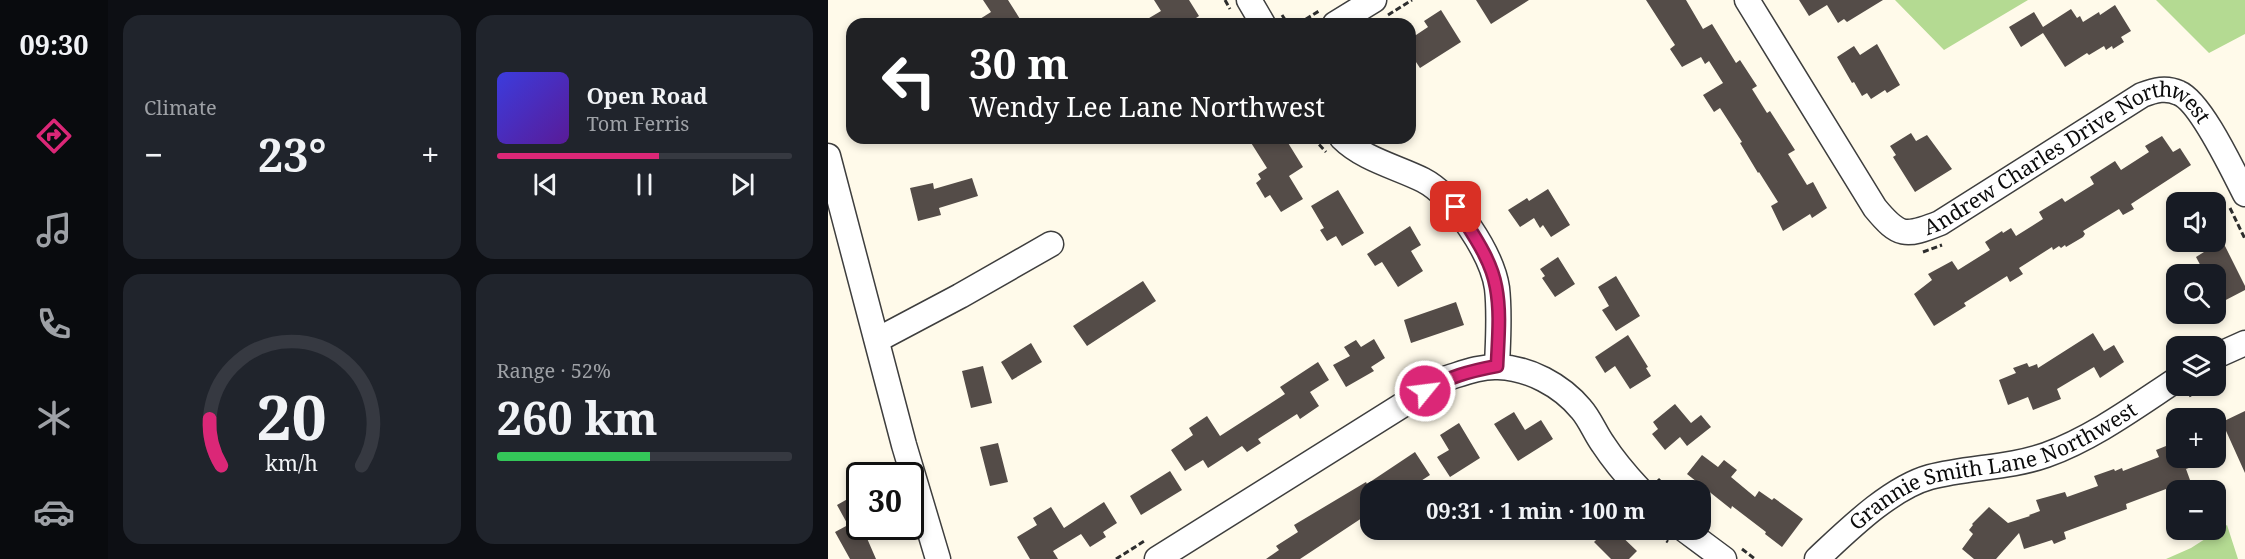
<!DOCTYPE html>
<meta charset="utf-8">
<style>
body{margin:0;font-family:"Noto Serif",serif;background:#20242c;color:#f1f3f6;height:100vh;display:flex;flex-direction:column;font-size:22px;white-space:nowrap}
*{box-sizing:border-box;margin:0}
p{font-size:20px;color:#9ea1a6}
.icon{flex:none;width:33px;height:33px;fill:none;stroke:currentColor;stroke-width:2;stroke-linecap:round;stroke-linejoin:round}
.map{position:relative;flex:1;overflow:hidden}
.sheet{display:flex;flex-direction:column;gap:15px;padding:15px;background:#0d0f14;width:720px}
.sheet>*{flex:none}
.top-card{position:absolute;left:18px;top:18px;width:570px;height:126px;border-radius:18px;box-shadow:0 3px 9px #0003;background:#202124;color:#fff;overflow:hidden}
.fabs{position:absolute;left:1338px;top:192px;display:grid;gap:12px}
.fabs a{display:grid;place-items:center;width:60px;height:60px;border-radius:12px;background:#171b24;box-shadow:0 3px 9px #0003;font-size:30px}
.speed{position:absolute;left:18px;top:462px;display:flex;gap:12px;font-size:30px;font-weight:700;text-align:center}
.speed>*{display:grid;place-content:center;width:78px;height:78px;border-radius:50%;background:#171b24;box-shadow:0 3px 9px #0003;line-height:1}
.speed .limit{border:3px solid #111;border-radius:9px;background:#fff;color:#111}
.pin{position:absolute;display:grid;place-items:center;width:51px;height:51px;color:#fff;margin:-26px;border-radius:12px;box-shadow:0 3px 9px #0006}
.me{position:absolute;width:66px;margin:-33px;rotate:61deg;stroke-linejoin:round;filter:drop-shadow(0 0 4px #0008)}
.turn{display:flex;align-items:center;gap:21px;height:126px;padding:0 24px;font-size:27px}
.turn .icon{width:78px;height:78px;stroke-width:2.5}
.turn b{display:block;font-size:42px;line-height:51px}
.big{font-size:45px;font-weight:700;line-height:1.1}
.sheet .tile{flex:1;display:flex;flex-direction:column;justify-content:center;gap:9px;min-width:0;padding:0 21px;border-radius:18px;background:#20242c}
.sheet .dial{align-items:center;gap:0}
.dial svg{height:156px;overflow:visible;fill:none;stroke:#363941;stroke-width:7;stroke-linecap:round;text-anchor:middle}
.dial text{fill:#f1f3f6;stroke:none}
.song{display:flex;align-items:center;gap:18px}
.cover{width:72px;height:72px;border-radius:9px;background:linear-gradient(135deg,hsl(240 70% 55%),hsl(270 70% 35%))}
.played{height:6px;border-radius:3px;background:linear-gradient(90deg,#db2777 55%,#363941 55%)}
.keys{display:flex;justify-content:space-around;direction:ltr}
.heat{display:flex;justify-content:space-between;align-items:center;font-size:33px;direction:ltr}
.charge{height:9px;border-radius:4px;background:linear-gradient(90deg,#34c759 52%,#363941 0)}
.sheet .tiles{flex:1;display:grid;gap:15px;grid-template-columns:repeat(2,1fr)}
.trip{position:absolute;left:532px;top:480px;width:351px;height:60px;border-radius:18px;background:#171b24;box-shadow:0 3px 9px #0003;font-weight:700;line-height:60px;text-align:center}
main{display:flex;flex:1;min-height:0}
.tabs{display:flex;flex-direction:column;width:108px;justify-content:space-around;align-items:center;background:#090b0e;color:#9ea1a6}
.tabs .icon{width:42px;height:42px}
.tabs .selected{color:#db2777}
.tabs b{font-size:27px;color:#f1f3f6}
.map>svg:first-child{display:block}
.forest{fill:#b4da92}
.building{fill:#544c48}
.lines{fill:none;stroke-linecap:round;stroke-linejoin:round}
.minor-casing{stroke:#3e3e3e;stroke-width:27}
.path{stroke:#2d2d2d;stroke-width:3;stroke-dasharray:6 3;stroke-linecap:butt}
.minor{stroke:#fff;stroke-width:24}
.route-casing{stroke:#8e194d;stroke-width:15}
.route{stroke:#db2777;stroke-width:10}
.labels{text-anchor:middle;stroke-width:6;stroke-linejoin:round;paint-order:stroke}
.street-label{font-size:21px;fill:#0b0b0b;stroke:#fff}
</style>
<main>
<nav class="tabs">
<b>09:30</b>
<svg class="icon selected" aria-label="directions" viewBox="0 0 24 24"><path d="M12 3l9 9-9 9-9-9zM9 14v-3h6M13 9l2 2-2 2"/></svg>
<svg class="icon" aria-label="music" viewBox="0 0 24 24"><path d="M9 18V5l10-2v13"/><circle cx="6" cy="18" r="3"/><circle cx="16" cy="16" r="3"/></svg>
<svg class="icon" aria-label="phone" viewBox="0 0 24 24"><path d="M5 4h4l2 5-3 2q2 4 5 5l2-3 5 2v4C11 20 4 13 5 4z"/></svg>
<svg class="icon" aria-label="climate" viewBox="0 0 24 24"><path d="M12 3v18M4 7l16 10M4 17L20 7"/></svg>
<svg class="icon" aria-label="car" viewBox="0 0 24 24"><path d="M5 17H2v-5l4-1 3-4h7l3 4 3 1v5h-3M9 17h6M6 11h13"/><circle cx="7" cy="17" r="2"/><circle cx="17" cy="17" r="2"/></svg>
</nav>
<section class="sheet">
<div class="tiles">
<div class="tile"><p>Climate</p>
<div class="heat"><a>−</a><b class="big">23°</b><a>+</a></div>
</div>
<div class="tile">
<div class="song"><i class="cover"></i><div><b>Open Road</b><p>Tom Ferris</p></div></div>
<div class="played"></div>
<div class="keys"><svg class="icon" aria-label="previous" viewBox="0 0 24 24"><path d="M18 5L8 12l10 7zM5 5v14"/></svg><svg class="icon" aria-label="pause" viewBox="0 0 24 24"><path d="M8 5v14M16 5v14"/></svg><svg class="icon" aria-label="next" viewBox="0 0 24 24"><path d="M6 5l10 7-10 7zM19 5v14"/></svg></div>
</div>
<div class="tile dial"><svg viewBox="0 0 100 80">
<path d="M14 69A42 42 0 1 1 86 69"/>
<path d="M14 69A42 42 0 0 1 8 45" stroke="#db2777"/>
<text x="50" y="56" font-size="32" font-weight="700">20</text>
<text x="50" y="72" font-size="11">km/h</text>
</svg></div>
<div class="tile"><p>Range · 52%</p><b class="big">260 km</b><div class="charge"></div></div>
</div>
</section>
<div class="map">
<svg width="1417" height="559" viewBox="0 0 1417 559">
<rect width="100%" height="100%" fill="#fffaea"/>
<path class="forest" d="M 1067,0 L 1200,0 L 1116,50 Z
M 1328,0 L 1417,0 L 1417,34 L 1381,53 Z
M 1399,525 L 1410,559 L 1338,559 L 1363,548 Z"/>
<path class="building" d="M 155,0 L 180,0 L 192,19 L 183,24 L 144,24 L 163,12 Z
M 326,0 L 361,0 L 371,16 L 359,24 L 311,24 L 333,11 Z
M 648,0 L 701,0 L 663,24 Z
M 818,0 L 858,0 L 875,29 L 884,24 L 908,63 L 912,60 L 929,86 L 924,89 L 939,113 L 942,111 L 967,150 L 960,154 L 979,185 L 985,182 L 999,208 L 984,218 L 982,214 L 955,231 L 943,206 L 950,202 L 931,172 L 930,173 L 912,143 L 914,142 L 892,108 L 886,112 L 875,95 L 895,83 L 881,61 L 877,64 L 873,57 L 854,67 L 842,49 L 847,45 Z
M 971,0 L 1055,0 L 1019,22 L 1016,19 L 1010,23 L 999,5 L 981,16 Z
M 1287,5 L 1303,31 L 1293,37 L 1296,42 L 1285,49 L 1284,46 L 1278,50 L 1276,46 L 1261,55 L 1259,53 L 1237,67 L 1215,33 L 1193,47 L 1181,27 L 1206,12 L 1215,27 L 1243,9 L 1249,18 L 1252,16 L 1255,22 L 1271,12 L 1272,15 Z
M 613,10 L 633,42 L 592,68 L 582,53 L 582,39 L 600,27 L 596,21 Z
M 1049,44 L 1072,85 L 1059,93 L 1057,90 L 1043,99 L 1039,93 L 1034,96 L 1026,82 L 1024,83 L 1009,57 L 1026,46 L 1032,55 Z
M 1083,133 L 1088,141 L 1099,135 L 1124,169 L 1087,192 L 1065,157 L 1068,155 L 1062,146 Z
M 1334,136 L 1345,152 L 1352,148 L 1363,165 L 1303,204 L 1306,209 L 1295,215 L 1291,209 L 1255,231 L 1257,234 L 1255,237 L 1238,247 L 1237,245 L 1233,248 L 1231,246 L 1225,250 L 1224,247 L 1191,268 L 1195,274 L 1182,282 L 1179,276 L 1136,303 L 1138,306 L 1106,326 L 1086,294 L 1104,280 L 1100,274 L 1124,261 L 1130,270 L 1162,250 L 1157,242 L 1174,231 L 1175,233 L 1183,228 L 1188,236 L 1215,219 L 1211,212 L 1234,198 L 1237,202 L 1266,184 L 1262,177 L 1287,161 L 1293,170 L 1321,152 L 1317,146 Z
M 420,138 L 457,138 L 475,167 L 461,176 L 475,199 L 453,212 L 442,195 L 437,198 L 428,183 L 433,179 L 430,174 L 439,168 Z
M 144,178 L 150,196 L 111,208 L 113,215 L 90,221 L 82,188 L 105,183 L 106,189 Z
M 720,189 L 742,225 L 723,237 L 715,225 L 712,228 L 706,218 L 692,227 L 680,210 L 699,198 L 701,201 Z
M 510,190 L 536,233 L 514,246 L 508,236 L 499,241 L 492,230 L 496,228 L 483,206 Z
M 582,226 L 593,245 L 583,251 L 595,271 L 570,287 L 554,262 L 547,266 L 539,254 Z
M 1370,242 L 1395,242 L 1417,286 L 1417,290 L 1392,303 L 1388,294 L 1388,274 L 1377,274 L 1368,257 L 1376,252 Z
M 730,257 L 747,284 L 727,297 L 714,278 L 717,276 L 712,269 Z
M 788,276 L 812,316 L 788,331 L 774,310 L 781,306 L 770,287 Z
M 315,281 L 328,301 L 259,346 L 245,326 Z
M 628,302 L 636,325 L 583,343 L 576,320 Z
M 1265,333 L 1276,351 L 1286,345 L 1296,362 L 1272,378 L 1266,367 L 1229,389 L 1233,399 L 1205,410 L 1200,397 L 1180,405 L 1171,380 L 1188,373 L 1185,368 L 1199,363 L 1201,367 L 1209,364 L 1210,368 Z
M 800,335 L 820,367 L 818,368 L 823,376 L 802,389 L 787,366 L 777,373 L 767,357 Z
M 546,339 L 557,358 L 543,367 L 546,371 L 518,387 L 505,365 L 522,356 L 516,347 L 528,340 L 533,347 Z
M 203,343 L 214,362 L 184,380 L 173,362 Z
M 490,362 L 501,380 L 482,392 L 491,406 L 472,419 L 469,414 L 430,439 L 433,443 L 419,452 L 414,446 L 380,468 L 375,460 L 357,471 L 343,450 L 365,435 L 361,428 L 379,416 L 392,436 L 457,394 L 452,387 Z
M 155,366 L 164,403 L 143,408 L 134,371 Z
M 847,404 L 863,423 L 873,415 L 883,427 L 859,446 L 852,437 L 837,450 L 824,434 L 830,429 L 825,422 Z
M 1417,411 L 1417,473 L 1394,422 Z
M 686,412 L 697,430 L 713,420 L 725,439 L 690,461 L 666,424 Z
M 631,423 L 652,458 L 622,477 L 609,457 L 621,450 L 612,435 Z
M 1348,442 L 1348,458 L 1385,459 L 1358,469 L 1362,480 L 1354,483 L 1357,490 L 1338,490 L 1338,489 L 1298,504 L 1299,509 L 1236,532 L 1238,539 L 1226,544 L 1224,540 L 1196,549 L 1191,533 L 1168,559 L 1146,559 L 1134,549 L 1145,534 L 1141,530 L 1145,525 L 1144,524 L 1161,507 L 1180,523 L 1202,516 L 1201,515 L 1212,511 L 1208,500 L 1237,492 L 1239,497 L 1270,486 L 1266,476 L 1286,469 L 1287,471 L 1294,468 L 1295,471 L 1331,457 L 1328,450 Z
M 170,443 L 180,482 L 162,486 L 152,447 Z
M 587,452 L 602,475 L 579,490 L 543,490 L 543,512 L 472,559 L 438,559 L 451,550 L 448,546 L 470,532 L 466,525 L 538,482 L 539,484 Z
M 874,455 L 890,467 L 896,460 L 909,470 L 903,477 L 927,497 L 931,491 L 944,500 L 946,498 L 975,519 L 954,547 L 937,534 L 938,532 L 904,506 L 903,509 L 859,474 Z
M 342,471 L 354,490 L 313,515 L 302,496 Z
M 32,492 L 32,526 L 38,536 L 48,559 L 22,559 L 7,532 L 20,525 L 9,505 Z
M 276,502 L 289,523 L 275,532 L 278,537 L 262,547 L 253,534 L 225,551 L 230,559 L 202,559 L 189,537 L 209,525 L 205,518 L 223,507 L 236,528 Z
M 778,530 L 787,530 L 809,551 L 801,559 L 783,559 L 766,542 Z"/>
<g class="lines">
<g class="minor-casing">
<g id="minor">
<path d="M 421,0 L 435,24"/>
<path id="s1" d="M 919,0 L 1047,208 C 1071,237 1077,237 1112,223 L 1314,95 C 1327,90 1338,87 1351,93 C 1373,102 1405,171 1417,194"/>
<path d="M 507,24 L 546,0"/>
<path d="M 514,138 C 535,159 569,167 595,180 C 626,196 664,254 669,288 C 672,314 670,340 669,366"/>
<path d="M 0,156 L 76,445 L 110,559"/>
<path d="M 49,340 L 132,296 L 223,244"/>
<path d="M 1388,356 L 1417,343"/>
<path d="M 857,530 L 896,559"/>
<path d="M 329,559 L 616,379 C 633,374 652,366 670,367 C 701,368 733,385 753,409 C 762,419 767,433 775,444 C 786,461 799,476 812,490"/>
<path id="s2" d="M 989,559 C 1019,531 1062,488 1102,477 C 1140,467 1181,468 1218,455 C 1265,438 1307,407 1348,380"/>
</g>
</g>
<path class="path" d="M 397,0 L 402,9
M 454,15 L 460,24
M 560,15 L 584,0
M 470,24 L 491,11
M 485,138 L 498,152
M 1402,208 L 1417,239
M 1095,252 L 1114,245
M 1361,396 L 1378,386
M 830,479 L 841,490
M 824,530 L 840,542
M 914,549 L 927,559
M 288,559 L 318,540"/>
<use href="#minor" class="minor"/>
</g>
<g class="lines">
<g class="route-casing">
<path id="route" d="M 597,391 C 620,377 642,371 669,366 C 670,340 673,313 668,287 C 663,258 643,232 628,207"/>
</g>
<use href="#route" class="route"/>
</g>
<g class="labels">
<g class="street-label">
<text dy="7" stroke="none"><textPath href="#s1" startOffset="470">Andrew Charles Drive Northwest</textPath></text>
<text dy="7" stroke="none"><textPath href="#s2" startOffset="204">Grannie Smith Lane Northwest</textPath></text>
</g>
</g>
</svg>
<div class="fabs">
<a><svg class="icon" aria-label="sound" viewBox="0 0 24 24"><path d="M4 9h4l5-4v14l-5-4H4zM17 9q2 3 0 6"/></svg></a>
<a><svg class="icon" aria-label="search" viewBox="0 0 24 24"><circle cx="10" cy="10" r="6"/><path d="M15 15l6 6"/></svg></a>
<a><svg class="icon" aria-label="layers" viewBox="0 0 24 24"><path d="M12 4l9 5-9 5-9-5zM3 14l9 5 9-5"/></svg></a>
<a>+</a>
<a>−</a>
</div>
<div class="speed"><div class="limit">30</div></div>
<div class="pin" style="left:628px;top:207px;background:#d93025"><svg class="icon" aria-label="arrive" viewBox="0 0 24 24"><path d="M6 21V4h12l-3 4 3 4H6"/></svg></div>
<svg class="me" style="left:597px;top:391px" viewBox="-20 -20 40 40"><circle r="17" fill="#db2777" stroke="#fff" stroke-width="3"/><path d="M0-11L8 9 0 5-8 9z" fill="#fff"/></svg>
<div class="trip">09:31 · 1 min · 100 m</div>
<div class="top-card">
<div class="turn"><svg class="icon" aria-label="left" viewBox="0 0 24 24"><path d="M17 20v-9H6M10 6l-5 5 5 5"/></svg><div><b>30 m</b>Wendy Lee Lane Northwest</div></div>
</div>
</div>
</main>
